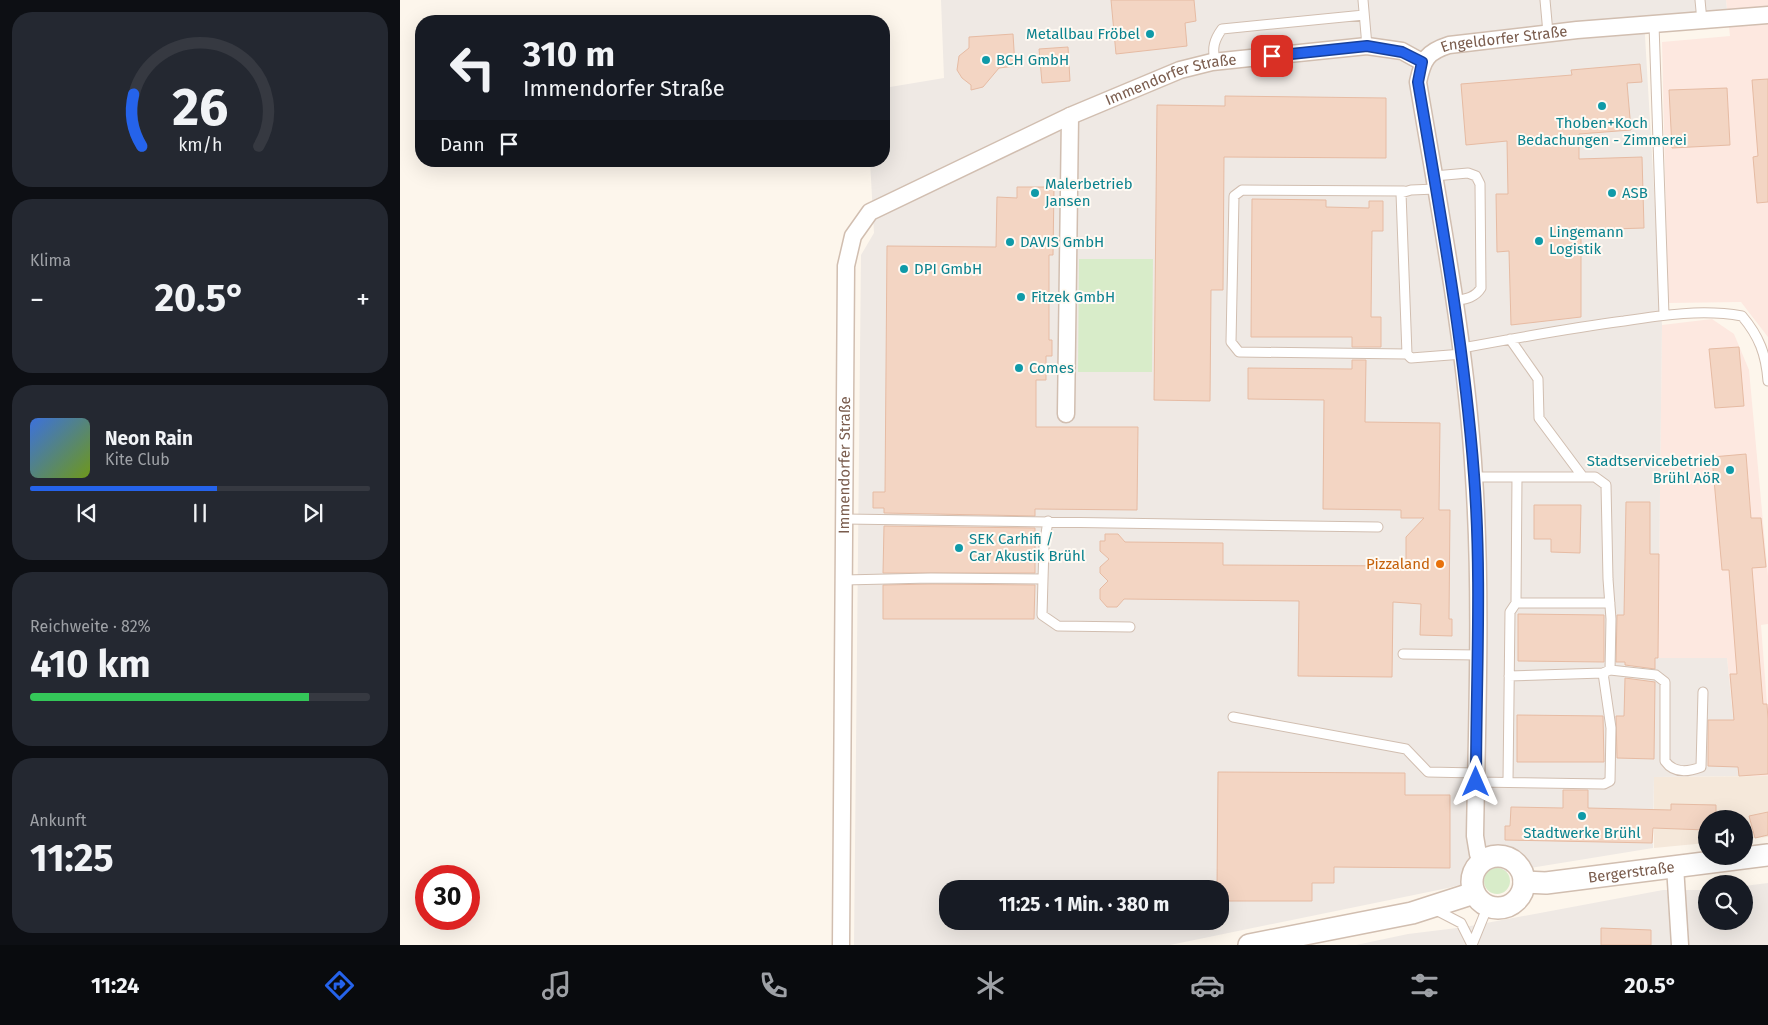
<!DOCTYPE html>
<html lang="de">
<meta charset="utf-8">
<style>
body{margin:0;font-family:"Fira Sans",sans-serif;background:#242831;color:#f1f3f6;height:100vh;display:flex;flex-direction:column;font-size:19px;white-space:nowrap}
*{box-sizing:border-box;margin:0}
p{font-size:16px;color:#9ea1a6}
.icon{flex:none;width:28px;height:28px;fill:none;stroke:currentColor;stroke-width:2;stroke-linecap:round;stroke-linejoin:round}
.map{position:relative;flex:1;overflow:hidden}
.drawer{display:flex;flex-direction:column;gap:12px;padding:12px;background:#0d0f14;width:400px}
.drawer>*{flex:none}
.hud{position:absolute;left:15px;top:15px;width:475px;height:152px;border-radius:20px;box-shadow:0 5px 20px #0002;background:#171b24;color:#f1f3f6;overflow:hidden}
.controls{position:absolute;left:1298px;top:810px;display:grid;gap:10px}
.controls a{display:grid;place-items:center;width:55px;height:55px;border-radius:50%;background:#171b24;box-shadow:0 5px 20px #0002;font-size:25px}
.speed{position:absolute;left:15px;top:865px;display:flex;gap:10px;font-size:25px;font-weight:700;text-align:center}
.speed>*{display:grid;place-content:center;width:65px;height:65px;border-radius:50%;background:#171b24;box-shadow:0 5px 20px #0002;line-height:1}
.speed .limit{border:8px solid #d22;background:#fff;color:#111}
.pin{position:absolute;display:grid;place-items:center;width:42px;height:42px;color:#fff;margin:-21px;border-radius:10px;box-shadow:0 2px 8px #0006}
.me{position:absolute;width:55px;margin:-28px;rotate:0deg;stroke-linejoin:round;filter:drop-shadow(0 0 4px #0008)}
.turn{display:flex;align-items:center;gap:18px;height:105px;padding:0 25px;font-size:22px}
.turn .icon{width:65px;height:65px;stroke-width:2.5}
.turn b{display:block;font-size:35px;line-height:42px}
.then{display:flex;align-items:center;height:48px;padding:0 25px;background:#0003;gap:10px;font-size:19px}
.big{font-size:38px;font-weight:700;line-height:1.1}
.drawer .widget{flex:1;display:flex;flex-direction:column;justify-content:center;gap:8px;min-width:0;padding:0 18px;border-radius:20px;background:#242831}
.drawer .dial{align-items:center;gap:0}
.dial svg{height:130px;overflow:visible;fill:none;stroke:#363941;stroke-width:7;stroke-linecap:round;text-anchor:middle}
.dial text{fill:#f1f3f6;stroke:none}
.song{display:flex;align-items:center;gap:15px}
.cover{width:60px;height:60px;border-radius:8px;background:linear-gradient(135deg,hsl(220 70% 55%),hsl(80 70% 35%))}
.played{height:5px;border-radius:2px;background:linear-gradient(90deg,#2563eb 55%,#363941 55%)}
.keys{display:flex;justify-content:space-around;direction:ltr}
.heat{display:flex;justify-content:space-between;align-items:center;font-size:28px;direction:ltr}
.charge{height:8px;border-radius:4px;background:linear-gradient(90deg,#34c759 82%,#363941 0)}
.trip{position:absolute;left:539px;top:880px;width:290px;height:50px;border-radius:20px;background:#171b24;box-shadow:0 5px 20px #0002;font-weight:700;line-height:50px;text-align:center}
.menu{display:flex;height:80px;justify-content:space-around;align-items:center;background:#090b0e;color:#9ea1a6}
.menu .icon{width:35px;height:35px}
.menu .active{color:#2563eb}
.menu b{font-size:22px;color:#f1f3f6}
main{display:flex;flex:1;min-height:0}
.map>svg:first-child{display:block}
.residential{fill:#f5e8da}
.commercial{fill:#fde8e0}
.industrial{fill:#efe9e4;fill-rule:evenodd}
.green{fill:#d8ecc9}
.building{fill:#f3d5c3;stroke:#e6bba3}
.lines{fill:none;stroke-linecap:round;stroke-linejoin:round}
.service-casing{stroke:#d1beb0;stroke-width:11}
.minor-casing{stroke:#d1beb0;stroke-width:19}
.tertiary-casing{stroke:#d1beb0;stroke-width:24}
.service{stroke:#fff;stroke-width:9}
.minor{stroke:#fff;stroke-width:16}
.tertiary{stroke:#fff;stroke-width:21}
.route-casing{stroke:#184099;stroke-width:12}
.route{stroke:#2563eb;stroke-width:9}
.culture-dot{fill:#0f9aa8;stroke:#fffaf3;stroke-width:2}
.food-dot{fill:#e8710a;stroke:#fffaf3;stroke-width:2}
.labels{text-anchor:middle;stroke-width:4;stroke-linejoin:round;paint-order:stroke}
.culture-label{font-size:15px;fill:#0d838f;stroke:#fffaf3;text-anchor:start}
.street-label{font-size:15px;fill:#7a5c4d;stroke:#fffaf3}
.food-label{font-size:15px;fill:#c56008;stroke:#fffaf3;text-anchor:end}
</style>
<main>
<section class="drawer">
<div class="widget dial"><svg viewBox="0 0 100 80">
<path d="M14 69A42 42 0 1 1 86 69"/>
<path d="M14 69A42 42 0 0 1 9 37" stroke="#2563eb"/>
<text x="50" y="56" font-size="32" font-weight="700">26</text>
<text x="50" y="72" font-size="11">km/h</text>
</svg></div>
<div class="widget"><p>Klima</p>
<div class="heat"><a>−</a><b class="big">20.5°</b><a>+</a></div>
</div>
<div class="widget">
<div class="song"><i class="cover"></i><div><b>Neon Rain</b><p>Kite Club</p></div></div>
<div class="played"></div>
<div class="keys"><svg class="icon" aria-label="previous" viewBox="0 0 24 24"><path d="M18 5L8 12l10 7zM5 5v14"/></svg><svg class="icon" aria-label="pause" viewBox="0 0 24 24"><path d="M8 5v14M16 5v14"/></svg><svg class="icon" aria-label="next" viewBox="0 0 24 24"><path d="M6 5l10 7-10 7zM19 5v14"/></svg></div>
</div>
<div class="widget"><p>Reichweite · 82%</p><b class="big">410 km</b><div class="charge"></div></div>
<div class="widget"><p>Ankunft</p><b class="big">11:25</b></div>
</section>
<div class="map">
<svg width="1368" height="945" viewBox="0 0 1368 945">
<rect width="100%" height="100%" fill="#fdf6ec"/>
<path class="residential" d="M 1368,776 L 1368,837 L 1344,839 L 1344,819 L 1306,819 L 1306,843 L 1254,848 L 1254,777 Z"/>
<path class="commercial" d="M 1326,0 L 1368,0 L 1368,337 L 1341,302 L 1268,303 L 1262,42 L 1330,36 Z
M 1312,319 L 1334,334 L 1349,370 L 1368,576 L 1368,624 L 1361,625 L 1368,717 L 1368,776 L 1339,776 L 1327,658 L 1258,658 L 1262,325 Z"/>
<path class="industrial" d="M 541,0 L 1326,0 L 1327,10 L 1244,19 L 1262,325 L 1258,658 L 1327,658 L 1339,776 L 1254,777 L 1253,848 L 1111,871 L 1048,888 L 770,945 L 454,945 L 461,255 L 474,233 L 470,161 L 484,161 L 484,88 L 544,78 ZM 548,889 L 820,889 L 820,921 L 548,921 Z
M 1368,883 L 1368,945 L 956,945 L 1008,934 L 1065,927 L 1263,890 L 1306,890 L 1306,921 L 1344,921 L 1344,886 Z"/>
<path class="green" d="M 679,259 L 753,259 L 752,372 L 678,372 Z
M1084 881a13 13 0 1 1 26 0a13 13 0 1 1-26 0Z"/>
<path class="building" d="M 711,0 L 794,0 L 796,21 L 785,23 L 787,46 L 716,54 Z
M 613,34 L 615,66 L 599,68 L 583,87 L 571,90 L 571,85 L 562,78 L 557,70 L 559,56 L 569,48 L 569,37 Z
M 668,47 L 670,81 L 642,83 L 639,49 Z
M 1240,64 L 1242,82 L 1227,83 L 1231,130 L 1179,134 L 1179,159 L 1242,157 L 1244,228 L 1181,230 L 1181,317 L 1111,325 L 1109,251 L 1097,252 L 1096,194 L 1108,194 L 1107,141 L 1066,145 L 1061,84 L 1172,75 L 1171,70 Z
M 1368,79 L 1368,202 L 1357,203 L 1353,157 L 1358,156 L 1352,80 Z
M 1327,88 L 1330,145 L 1272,148 L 1269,90 Z
M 825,96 L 986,98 L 986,158 L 824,157 L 823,290 L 811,290 L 810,401 L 754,400 L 757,105 L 825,106 Z
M 617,187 L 654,187 L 653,255 L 649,255 L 649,340 L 652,340 L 652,356 L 646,356 L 646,380 L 636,380 L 636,427 L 738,427 L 737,510 L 635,509 L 635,516 L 484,513 L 484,508 L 473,508 L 473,492 L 485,492 L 487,246 L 596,247 L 597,197 L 617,198 Z
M 852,199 L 926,200 L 926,207 L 969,208 L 969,201 L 983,201 L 983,231 L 972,231 L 971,317 L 981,317 L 981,347 L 952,347 L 952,337 L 851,337 Z
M 1339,347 L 1344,406 L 1315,408 L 1309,349 Z
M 952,360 L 966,360 L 965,422 L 1040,423 L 1039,510 L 1050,510 L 1049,619 L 1052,619 L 1052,636 L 1020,635 L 1021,604 L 993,602 L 992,677 L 898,676 L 899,601 L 724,599 L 717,607 L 707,607 L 700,599 L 700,589 L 708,581 L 700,573 L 700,567 L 709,559 L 700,551 L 700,541 L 705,541 L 705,534 L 718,534 L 725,542 L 823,543 L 823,565 L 1006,566 L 1006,537 L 1024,518 L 1001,518 L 1001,510 L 923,509 L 924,400 L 848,399 L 848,368 L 952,369 Z
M 1346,454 L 1351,518 L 1361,518 L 1366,567 L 1352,568 L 1363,704 L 1367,704 L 1368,720 L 1368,774 L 1339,776 L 1338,767 L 1308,766 L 1308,720 L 1334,720 L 1330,674 L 1337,674 L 1329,570 L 1322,570 L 1312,457 Z
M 1226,502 L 1250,502 L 1250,554 L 1259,554 L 1258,658 L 1255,658 L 1255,669 L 1225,665 L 1225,662 L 1216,662 L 1217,615 L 1224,615 Z
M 1134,505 L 1181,505 L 1180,553 L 1151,552 L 1151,539 L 1134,539 Z
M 484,526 L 635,528 L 635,573 L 483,573 Z
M 531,584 L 635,585 L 634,619 L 483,619 L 483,585 Z
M 1118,614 L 1204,615 L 1204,662 L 1118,661 Z
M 1225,678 L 1255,682 L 1254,759 L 1217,758 L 1216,716 L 1224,716 Z
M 1117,715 L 1203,716 L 1204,762 L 1117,762 Z
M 818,772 L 1005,773 L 1005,795 L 1050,795 L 1050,868 L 934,867 L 934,883 L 912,883 L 912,901 L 820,901 L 820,889 L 817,889 Z
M 1163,790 L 1188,790 L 1188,808 L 1271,810 L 1271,804 L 1316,805 L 1316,819 L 1306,819 L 1306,830 L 1253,828 L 1252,843 L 1105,840 L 1105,826 L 1110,826 L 1111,807 L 1163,808 Z
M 1368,812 L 1368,835 L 1355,838 L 1349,816 Z
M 1201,928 L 1251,930 L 1251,945 L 1201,945 Z"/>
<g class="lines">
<g class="service-casing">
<path id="service" d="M 963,0 L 967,46
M 1145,0 L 1148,33
M 1300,0 L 1302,21
M 1254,25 L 1264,315
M 815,61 C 812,48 814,40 822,29 L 964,15
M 1034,176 L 1068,173 L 1076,176 L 1080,184 L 1081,288 C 1075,298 1065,299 1054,301
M 1036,189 L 1011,190 L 1001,193 L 1007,354 L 1011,358 L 1063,354
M 1004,191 L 842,190 L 834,196 L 831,342 L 839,352 L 1007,354
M 1110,339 L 1138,379 L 1139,418 L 1183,477
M 1062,348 C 1116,338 1170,328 1224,321 C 1263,315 1303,309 1342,316 C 1359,336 1366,354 1368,381
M 1074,477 L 1195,477 L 1206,485 L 1208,579 L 1211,619 L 1210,670 L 1203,673 L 1109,676
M 1117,477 L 1116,603 L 1210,603
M 445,519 L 978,527
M 643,579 L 642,615 L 658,626 L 730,627
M 444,580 L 531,578 L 643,579 L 644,546 L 648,521
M 1003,654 L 1078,655
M 1210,670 L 1256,675 L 1265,682 L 1265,761 C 1274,774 1288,772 1301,767 L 1303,692
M 833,717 L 1006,749 L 1028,772 L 1076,773
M 1108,781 L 1110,612 L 1116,603
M 1076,782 L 1204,784 L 1210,781 L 1211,728 L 1203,673
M 1034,909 L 1061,923 L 1072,945
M 1072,945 L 1085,913 L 1090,908"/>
</g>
<g class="minor-casing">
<g id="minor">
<path d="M 666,414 L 670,116"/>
<path id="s1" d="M 1082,861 L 1078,854 L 1075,836 C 1077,716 1082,596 1074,477 C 1066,344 1040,213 1018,82 C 1023,59 1027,52 1049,45 L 1177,30 L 1368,15"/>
<path d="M 1275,866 L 1280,945"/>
<path id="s2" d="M 441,945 L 446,266 L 453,236 L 470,212 L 670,116 L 780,70 L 812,62 L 967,46 L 1002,51 L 1022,62"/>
</g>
</g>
<g class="tertiary-casing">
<g id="tertiary">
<circle cx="1098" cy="882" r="26"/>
<path id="s3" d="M 1124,882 L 1146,883 L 1368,855"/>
<path d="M 849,945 L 1012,913 L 1074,893"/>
</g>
</g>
<use href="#service" class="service"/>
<use href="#minor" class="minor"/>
<use href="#tertiary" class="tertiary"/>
</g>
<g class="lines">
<g class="route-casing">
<path id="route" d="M 872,56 L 967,46 L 1002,52 L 1022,62 L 1018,82 C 1040,212 1064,343 1074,475 C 1082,577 1076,680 1076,782"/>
</g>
<use href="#route" class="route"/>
</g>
<g class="culture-dot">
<circle cx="750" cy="34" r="5"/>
<circle cx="586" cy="60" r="5"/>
<circle cx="1202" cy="106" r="5"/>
<circle cx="635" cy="193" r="5"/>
<circle cx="1212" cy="193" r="5"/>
<circle cx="1139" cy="241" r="5"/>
<circle cx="610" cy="242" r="5"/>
<circle cx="504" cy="269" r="5"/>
<circle cx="621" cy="297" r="5"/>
<circle cx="619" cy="368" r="5"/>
<circle cx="1330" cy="470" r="5"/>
<circle cx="559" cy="548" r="5"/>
<circle cx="1182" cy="816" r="5"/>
</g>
<circle class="food-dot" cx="1040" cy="564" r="5"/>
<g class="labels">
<g class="culture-label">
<text x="740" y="39" text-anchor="end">Metallbau Fröbel</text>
<text x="596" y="65">BCH GmbH</text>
<text x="1202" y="128" text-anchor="middle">Thoben+Koch<tspan x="1202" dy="17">Bedachungen - Zimmerei</tspan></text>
<text x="645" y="189">Malerbetrieb<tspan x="645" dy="17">Jansen</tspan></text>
<text x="1222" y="198">ASB</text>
<text x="1149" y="237">Lingemann<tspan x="1149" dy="17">Logistik</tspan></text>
<text x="620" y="247">DAVIS GmbH</text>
<text x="514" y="274">DPI GmbH</text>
<text x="631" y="302">Fitzek GmbH</text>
<text x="629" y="373">Comes</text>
<text x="1320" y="466" text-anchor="end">Stadtservicebetrieb<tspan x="1320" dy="17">Brühl AöR</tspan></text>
<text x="569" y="544">SEK Carhifi /<tspan x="569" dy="17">Car Akustik Brühl</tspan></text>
<text x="1182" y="838" text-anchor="middle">Stadtwerke Brühl</text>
</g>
<g class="street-label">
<text dy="5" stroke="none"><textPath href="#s1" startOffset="892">Engeldorfer Straße</textPath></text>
<text dy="5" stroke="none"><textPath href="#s2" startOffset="1069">Immendorfer Straße</textPath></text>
<text dy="5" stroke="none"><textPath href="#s2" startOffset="480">Immendorfer Straße</textPath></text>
<text dy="5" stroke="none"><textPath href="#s3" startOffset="108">Bergerstraße</textPath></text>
</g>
<g class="food-label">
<text x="1030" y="569">Pizzaland</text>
</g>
</g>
</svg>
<div class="controls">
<a><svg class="icon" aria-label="sound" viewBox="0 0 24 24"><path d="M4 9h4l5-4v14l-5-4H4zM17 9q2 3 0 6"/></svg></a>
<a><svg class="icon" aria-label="search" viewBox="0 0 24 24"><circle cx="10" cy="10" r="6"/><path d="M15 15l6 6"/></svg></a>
</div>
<div class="speed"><div class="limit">30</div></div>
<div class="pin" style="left:872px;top:56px;background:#d93025"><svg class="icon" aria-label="arrive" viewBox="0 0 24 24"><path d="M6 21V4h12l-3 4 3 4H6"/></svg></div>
<svg class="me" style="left:1076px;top:782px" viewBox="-20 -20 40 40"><path d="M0-17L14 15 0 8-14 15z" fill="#2563eb" stroke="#fff" stroke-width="4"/></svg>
<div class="trip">11:25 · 1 Min. · 380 m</div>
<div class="hud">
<div class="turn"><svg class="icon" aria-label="left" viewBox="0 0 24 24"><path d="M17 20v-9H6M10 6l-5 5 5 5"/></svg><div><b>310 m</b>Immendorfer Straße</div></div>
<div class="then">Dann<svg class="icon" aria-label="arrive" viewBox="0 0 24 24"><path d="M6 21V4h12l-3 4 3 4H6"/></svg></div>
</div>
</div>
</main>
<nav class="menu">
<b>11:24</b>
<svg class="icon active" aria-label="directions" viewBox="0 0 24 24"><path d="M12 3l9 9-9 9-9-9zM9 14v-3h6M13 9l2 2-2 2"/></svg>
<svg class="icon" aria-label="music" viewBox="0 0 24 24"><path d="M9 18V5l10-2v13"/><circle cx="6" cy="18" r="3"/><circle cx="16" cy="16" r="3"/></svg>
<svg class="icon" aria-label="phone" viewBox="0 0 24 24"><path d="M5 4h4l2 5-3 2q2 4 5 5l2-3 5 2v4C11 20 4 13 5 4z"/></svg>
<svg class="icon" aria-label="climate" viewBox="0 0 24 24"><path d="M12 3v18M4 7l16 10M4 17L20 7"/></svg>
<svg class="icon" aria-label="car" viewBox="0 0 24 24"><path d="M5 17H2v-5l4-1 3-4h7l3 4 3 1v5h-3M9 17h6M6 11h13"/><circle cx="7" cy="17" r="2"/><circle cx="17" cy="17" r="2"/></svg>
<svg class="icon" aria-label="filters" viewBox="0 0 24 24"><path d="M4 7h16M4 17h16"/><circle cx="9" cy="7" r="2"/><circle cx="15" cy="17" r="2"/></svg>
<b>20.5°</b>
</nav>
